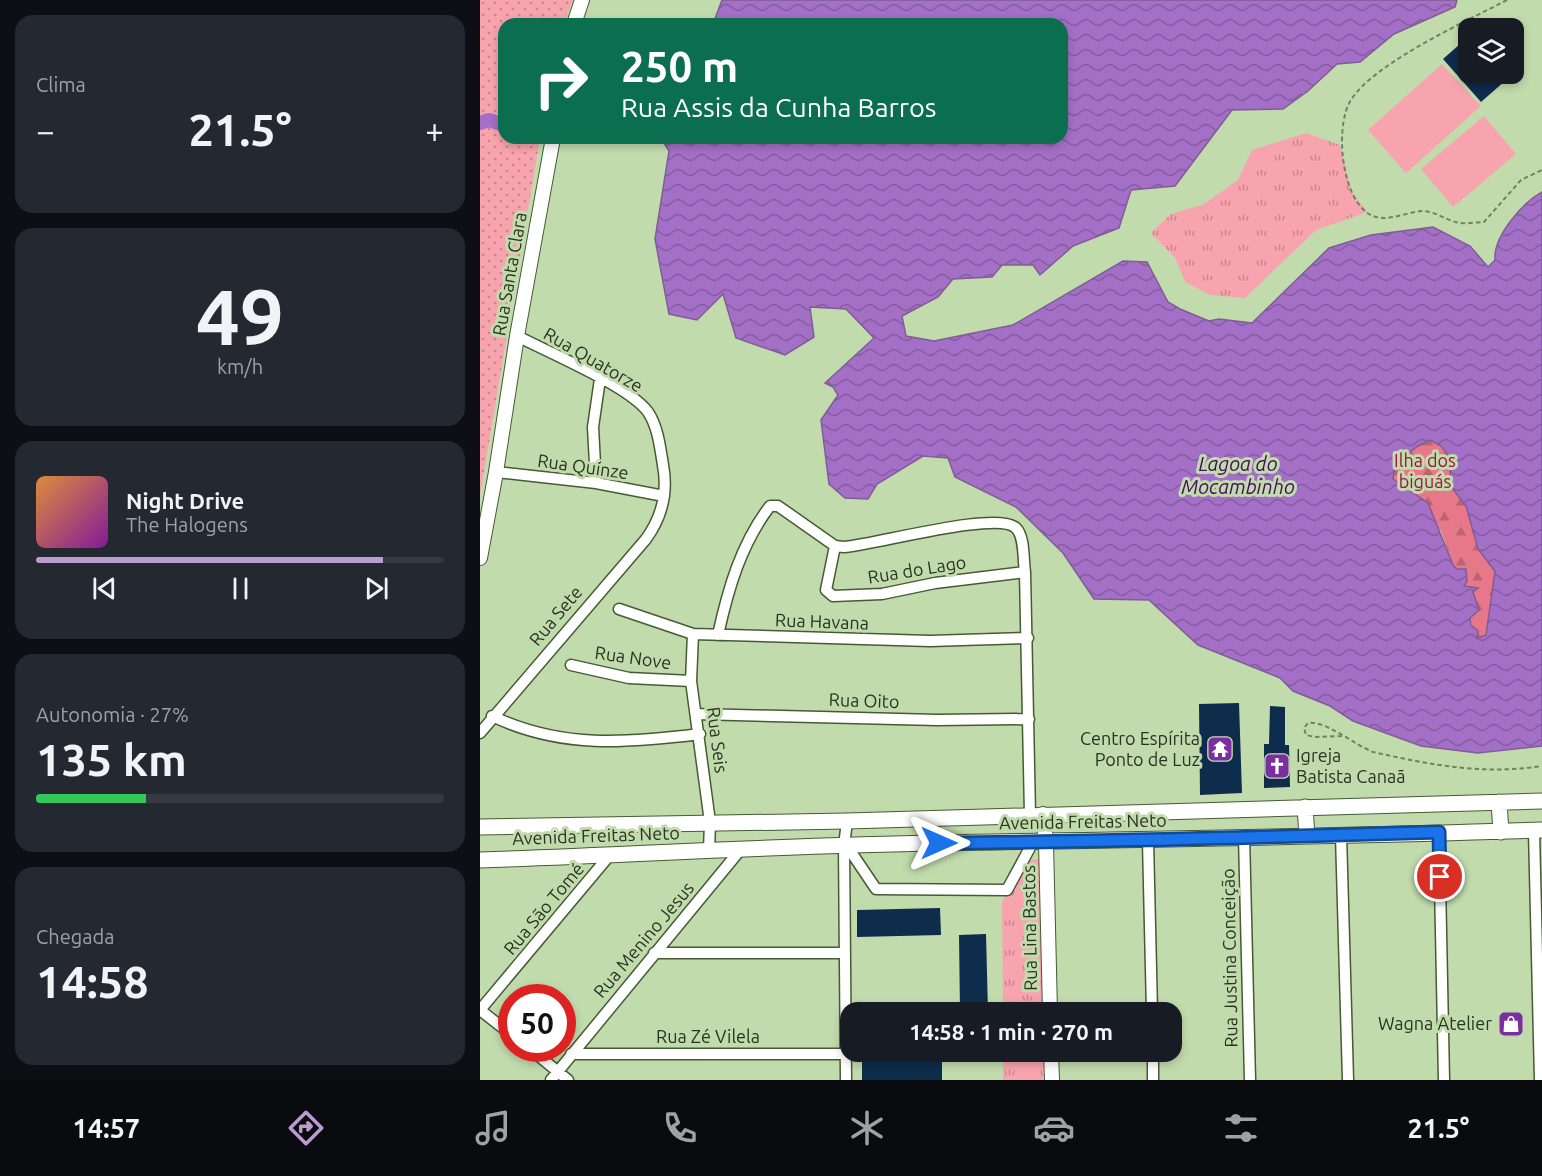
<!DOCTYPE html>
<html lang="pt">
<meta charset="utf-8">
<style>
body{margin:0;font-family:Ubuntu,sans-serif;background:#242831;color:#f1f3f6;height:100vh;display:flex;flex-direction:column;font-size:22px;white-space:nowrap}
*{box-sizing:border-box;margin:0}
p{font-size:20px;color:#9ea1a6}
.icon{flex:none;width:33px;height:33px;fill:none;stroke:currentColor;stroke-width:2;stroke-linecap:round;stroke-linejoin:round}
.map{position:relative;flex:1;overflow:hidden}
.drawer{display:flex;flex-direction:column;gap:15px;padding:15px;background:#0d0f14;width:480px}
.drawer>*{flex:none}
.hud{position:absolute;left:18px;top:18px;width:570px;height:126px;border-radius:18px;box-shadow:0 3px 9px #0003;background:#0b6e4f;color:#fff;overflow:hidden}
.buttons{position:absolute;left:978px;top:18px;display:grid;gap:12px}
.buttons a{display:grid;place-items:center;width:66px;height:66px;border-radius:12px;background:#171b24;box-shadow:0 3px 9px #0003;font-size:30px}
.speed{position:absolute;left:18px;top:984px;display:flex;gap:12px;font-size:30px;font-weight:700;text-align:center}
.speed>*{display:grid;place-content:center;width:78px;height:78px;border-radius:50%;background:#171b24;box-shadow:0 3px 9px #0003;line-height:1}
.speed .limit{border:9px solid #d22;background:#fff;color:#111}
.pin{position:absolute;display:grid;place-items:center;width:51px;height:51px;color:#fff;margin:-26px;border:3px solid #fff;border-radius:50%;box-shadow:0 2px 6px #0007}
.me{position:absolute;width:66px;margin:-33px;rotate:90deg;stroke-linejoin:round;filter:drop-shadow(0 0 4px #0008)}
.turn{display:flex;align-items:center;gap:21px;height:126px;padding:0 24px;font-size:27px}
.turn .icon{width:78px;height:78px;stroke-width:2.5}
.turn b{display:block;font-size:42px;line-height:51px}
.big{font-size:45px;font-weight:700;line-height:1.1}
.drawer .tile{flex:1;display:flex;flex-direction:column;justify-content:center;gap:9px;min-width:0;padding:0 21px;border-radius:18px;background:#242831}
.drawer .dial{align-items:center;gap:0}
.dial b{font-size:78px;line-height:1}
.song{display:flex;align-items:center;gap:18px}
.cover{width:72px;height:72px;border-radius:9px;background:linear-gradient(135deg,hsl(30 70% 55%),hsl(290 70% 35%))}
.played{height:6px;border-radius:3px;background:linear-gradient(90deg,#bb9bd0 85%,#363941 85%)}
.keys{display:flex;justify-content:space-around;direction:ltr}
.heat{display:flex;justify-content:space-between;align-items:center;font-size:33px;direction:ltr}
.charge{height:9px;border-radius:4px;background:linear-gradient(90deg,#34c759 27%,#363941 0)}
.trip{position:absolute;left:360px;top:1002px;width:342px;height:60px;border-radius:18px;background:#171b24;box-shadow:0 3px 9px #0003;font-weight:700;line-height:60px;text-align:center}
.dock{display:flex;height:96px;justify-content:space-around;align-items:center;background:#090b0e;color:#9ea1a6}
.dock .icon{width:42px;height:42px}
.dock .selected{color:#bb9bd0}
.dock b{font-size:27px;color:#f1f3f6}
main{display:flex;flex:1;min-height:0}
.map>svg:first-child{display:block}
.grass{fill:url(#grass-tufts)}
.forest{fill:url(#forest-firs)}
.garden{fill:url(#garden-dots)}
.pitch{fill:#f8a4ae}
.water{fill:url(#water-waves);stroke:#7f5d95;stroke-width:1.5;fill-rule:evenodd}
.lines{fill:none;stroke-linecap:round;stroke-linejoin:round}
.canal{stroke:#a46fc6;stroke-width:14}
.building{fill:#0e2c4b}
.minor-casing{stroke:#455b33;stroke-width:13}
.tertiary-casing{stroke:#455b33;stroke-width:16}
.secondary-casing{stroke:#455b33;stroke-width:17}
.path{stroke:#718163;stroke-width:2;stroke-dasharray:4.5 3;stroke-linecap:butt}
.minor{stroke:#fff;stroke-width:10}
.tertiary{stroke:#fff;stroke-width:14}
.secondary{stroke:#fff;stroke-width:15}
.route-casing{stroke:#114b97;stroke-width:15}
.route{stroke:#1a73e8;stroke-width:10}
.labels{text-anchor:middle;stroke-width:6;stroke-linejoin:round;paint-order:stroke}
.street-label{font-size:18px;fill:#2a3322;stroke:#c2dbad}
.park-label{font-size:18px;fill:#9c153e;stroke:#c2dbad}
.poi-label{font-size:18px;fill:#2a3322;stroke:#c2dbad;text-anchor:end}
.water-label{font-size:20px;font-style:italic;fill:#430d5d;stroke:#c2dbad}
</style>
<main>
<section class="drawer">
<div class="tile"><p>Clima</p>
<div class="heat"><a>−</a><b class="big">21.5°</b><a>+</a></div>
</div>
<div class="tile dial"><b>49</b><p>km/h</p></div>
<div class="tile">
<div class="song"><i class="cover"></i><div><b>Night Drive</b><p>The Halogens</p></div></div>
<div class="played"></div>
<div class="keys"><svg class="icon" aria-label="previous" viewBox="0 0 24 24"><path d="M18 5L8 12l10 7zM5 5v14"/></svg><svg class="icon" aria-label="pause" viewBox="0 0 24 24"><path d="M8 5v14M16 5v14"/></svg><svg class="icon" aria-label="next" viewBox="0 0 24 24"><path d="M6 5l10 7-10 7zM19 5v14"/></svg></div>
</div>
<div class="tile"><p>Autonomia · 27%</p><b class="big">135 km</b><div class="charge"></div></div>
<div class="tile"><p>Chegada</p><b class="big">14:58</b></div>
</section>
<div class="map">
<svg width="1062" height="1080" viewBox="0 0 1062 1080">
<defs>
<pattern id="grass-tufts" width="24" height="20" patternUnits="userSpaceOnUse" patternTransform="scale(1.5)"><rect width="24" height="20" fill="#f8a4ae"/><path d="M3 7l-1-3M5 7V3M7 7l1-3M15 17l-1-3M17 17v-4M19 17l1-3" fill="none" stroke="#c9868d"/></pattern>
<pattern id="forest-firs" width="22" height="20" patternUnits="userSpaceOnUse" patternTransform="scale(1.5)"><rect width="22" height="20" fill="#e67889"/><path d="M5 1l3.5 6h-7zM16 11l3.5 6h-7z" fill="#bb6370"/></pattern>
<pattern id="garden-dots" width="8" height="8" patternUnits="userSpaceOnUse" patternTransform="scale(1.5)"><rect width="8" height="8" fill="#f8a4ae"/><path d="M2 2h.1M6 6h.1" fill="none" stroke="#c9868d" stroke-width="1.8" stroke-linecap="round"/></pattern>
<pattern id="water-waves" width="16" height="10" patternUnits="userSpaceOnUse" patternTransform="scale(1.5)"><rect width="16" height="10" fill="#a46fc6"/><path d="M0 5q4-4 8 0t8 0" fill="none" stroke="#865ca0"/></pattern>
</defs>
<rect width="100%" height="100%" fill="#c2dbad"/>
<path class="grass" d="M 826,133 L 860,145 L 872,192 L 887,212 L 836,230 L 765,298 L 730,295 L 705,282 L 696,259 L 671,233 L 691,214 L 724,204 L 758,180 L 772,150 Z
M 552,859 L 561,859 L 562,1012 L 523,1012 L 522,901 Z
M 523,1052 L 563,1052 L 563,1080 L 523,1080 Z"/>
<path class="forest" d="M 950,440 L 961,446 L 968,455 L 972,488 L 986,506 L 998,549 L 1015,571 L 1006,635 L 996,638 L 990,618 L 995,612 L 993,592 L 997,588 L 984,586 L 987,571 L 977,570 L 973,565 L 961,531 L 925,486 L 913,479 L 915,464 L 938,446 Z"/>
<path class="garden" d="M 0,0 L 93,0 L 83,24 L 24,24 L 24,138 L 60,138 L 0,496 Z"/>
<path class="pitch" d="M 962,64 L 1001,106 L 926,173 L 888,130 Z
M 1004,116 L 1036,154 L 973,207 L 941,169 Z"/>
<path class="water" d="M 242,0 L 977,0 L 975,7 L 914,34 L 880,62 L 857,64 L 828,91 L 803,109 L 752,110 L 695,186 L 651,190 L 639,228 L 593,246 L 560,275 L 553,265 L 522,265 L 512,277 L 473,279 L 458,297 L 422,316 L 426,336 L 454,341 L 533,325 L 643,261 L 667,262 L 688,302 L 700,309 L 729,321 L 739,319 L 772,323 L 849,248 L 891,235 L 953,227 L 990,246 L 1008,267 L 1015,260 C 1013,237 1042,203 1062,192 L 1062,746 L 998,753 L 941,746 L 873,721 L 850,706 L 813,691 L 800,678 L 718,645 L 669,600 L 614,599 L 583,553 L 536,507 L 475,477 L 468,458 L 443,456 L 397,484 L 388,499 L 365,498 L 349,484 L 341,420 L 358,395 L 353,387 L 345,383 L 394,338 L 366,309 L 330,307 L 334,337 L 305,355 L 256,338 L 243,294 L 217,320 L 189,314 L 175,239 L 189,151 L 184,143 L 142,138 L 582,138 L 582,24 L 233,24 ZM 950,440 L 961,446 L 968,455 L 972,488 L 986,506 L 998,549 L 1015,571 L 1006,635 L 997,638 L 998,631 L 991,625 L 990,618 L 999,610 L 993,592 L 998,588 L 984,586 L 987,581 L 986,569 L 977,569 L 973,565 L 948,503 L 913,479 L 915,464 L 938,446 Z"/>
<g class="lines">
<path class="canal" d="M 0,123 L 9,120 L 24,125"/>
</g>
<path class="building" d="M 988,37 L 988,74 L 1033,74 L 1001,102 L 963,59 Z
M 759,703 L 762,793 L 720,795 L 719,704 Z
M 790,706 L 805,707 L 805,745 L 809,745 L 810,787 L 784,788 L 784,744 L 789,744 Z
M 460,908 L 461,935 L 377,937 L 377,910 Z
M 506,934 L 508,1012 L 480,1012 L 479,935 Z
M 382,1062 L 462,1062 L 462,1080 L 382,1080 Z"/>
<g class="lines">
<g class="minor-casing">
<path id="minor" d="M 16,472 L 116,483 L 184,496
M 116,483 L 113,427 L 120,379
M 355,546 L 346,590 L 353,596 L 402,594 L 455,583 L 545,572
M 139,609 L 213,634 L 450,641 L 548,638
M 213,634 L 211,681 L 230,822 L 229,851
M 238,635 C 248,589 261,544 290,506 L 298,506 L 355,546 L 364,547 C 394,545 518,510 536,528 C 545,537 543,560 545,572 L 550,815
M 91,665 L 149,678 L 211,681
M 217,714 L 457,720 L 549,719
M 12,716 C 81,749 147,743 220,734
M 0,733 L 166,539 C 182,517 188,492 183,465 C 180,447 178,427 168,412 C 149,386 68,352 37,336
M 1054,831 L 1060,1080
M 959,832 L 964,1080
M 861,835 L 868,1080
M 764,836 L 770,1080
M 668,841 L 672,1012
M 367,846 L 396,889 L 527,890 L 553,842
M 174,953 L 365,953
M 0,1010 L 129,856
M 0,1010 L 32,1035
M 49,1048 L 88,1080
M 673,1052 L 673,1080
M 91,1054 L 365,1054
M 71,1080 L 261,849
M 366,1080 L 364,846 L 367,821"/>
</g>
<g class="tertiary-casing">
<path id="tertiary" d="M 94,24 L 102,0
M 0,558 L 16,472 L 37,336 L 73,138
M 563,814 L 566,843 L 570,1012
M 571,1052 L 572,1080"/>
</g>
<g class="secondary-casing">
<path id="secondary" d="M 1019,802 L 1021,832
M 825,807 L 827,836
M 0,827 L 367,821 L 1062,801
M 0,860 C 153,855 306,845 459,843 C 660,839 861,837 1062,830"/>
</g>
<path class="path" d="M 1027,0 C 987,21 894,63 871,100 C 854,126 861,203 893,216 C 909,222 926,212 942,211 C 956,211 968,222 981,223 C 988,224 997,222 1004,222 L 1041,180 L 1062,170
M 862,736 L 835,737 L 826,735 L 824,728 L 828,723 C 845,720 875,745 893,752 C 952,765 1001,775 1062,766"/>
<use href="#minor" class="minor"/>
<use href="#tertiary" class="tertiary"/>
<use href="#secondary" class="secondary"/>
</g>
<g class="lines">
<g class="route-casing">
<path id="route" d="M 459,843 C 625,842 792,837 959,832 L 960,877"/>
</g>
<use href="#route" class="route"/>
</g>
<defs>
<g id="temple-square" transform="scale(1.35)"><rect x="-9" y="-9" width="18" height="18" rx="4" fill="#7a2fa1" stroke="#c2dbad"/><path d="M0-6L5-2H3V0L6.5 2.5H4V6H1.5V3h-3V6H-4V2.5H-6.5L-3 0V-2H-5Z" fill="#fff"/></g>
<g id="church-square" transform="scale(1.35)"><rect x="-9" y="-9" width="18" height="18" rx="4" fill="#7a2fa1" stroke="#c2dbad"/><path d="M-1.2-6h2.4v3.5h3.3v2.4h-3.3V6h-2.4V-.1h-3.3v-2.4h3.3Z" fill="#fff"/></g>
<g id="shop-square" transform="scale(1.35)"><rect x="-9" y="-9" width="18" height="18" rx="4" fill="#7a2fa1" stroke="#c2dbad"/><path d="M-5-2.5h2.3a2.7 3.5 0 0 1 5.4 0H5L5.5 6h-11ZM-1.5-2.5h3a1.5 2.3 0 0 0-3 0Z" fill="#fff"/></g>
</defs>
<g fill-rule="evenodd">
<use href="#temple-square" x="740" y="749"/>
<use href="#church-square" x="797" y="766"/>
<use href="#shop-square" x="1031" y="1024"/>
</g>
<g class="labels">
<g class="street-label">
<text transform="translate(30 274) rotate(-80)" y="6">Rua Santa Clara</text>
<text transform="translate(113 360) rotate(30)" y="6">Rua Quatorze</text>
<text transform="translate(103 467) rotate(8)" y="6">Rua Quinze</text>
<text transform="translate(437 570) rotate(-9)" y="6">Rua do Lago</text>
<text transform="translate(76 616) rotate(-50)" y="6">Rua Sete</text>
<text transform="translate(342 622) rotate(2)" y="6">Rua Havana</text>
<text transform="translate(153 658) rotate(8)" y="6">Rua Nove</text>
<text transform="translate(384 701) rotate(2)" y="6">Rua Oito</text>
<text transform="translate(237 740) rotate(83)" y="6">Rua Seis</text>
<text transform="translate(603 822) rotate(-1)" y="6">Avenida Freitas Neto</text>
<text transform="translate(116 836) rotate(-2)" y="6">Avenida Freitas Neto</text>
<text transform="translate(64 909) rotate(-50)" y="6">Rua São Tomé</text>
<text transform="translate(550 928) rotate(-91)" y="6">Rua Lina Bastos</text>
<text transform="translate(164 940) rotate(-50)" y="6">Rua Menino Jesus</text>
<text transform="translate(750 958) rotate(-91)" y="6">Rua Justina Conceição</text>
<text x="228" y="1043">Rua Zé Vilela</text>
</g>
<g class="park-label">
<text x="945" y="467">Ilha dos<tspan x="945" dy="21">biguás</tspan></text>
</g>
<g class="poi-label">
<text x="720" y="745">Centro Espírita<tspan x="720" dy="21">Ponto de Luz</tspan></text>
<text x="816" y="762" text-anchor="start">Igreja<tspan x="816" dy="21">Batista Canaã</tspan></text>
<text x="1012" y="1030">Wagna Atelier</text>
</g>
<g class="water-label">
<text x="758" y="471">Lagoa do<tspan x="758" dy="23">Mocambinho</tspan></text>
</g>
</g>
</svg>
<div class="buttons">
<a><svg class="icon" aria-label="layers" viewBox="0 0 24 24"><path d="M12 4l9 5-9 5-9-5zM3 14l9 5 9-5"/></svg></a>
</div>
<div class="speed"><div class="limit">50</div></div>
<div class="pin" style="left:960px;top:877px;background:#d93025"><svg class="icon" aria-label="arrive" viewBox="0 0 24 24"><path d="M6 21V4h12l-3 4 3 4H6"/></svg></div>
<svg class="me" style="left:459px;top:843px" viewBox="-20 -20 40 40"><path d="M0-17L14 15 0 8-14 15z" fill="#1a73e8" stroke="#fff" stroke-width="4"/></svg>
<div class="trip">14:58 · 1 min · 270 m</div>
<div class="hud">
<div class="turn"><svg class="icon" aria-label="right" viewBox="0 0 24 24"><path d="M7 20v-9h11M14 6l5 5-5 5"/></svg><div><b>250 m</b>Rua Assis da Cunha Barros</div></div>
</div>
</div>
</main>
<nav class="dock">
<b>14:57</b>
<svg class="icon selected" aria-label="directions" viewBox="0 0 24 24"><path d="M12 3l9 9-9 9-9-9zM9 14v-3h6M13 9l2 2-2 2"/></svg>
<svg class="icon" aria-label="music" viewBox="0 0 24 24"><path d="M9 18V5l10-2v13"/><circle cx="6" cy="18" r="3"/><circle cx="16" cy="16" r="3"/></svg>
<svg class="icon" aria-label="phone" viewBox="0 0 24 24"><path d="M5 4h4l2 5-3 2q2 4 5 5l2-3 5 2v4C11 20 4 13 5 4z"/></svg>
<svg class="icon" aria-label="climate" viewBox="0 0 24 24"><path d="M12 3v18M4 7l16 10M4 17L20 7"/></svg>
<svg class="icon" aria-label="car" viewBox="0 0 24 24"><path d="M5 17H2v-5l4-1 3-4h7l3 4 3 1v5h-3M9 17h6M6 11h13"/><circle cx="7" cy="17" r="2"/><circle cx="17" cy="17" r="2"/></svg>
<svg class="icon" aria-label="filters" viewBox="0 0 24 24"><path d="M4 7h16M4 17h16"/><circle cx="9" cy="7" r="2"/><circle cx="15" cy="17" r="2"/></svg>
<b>21.5°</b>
</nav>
